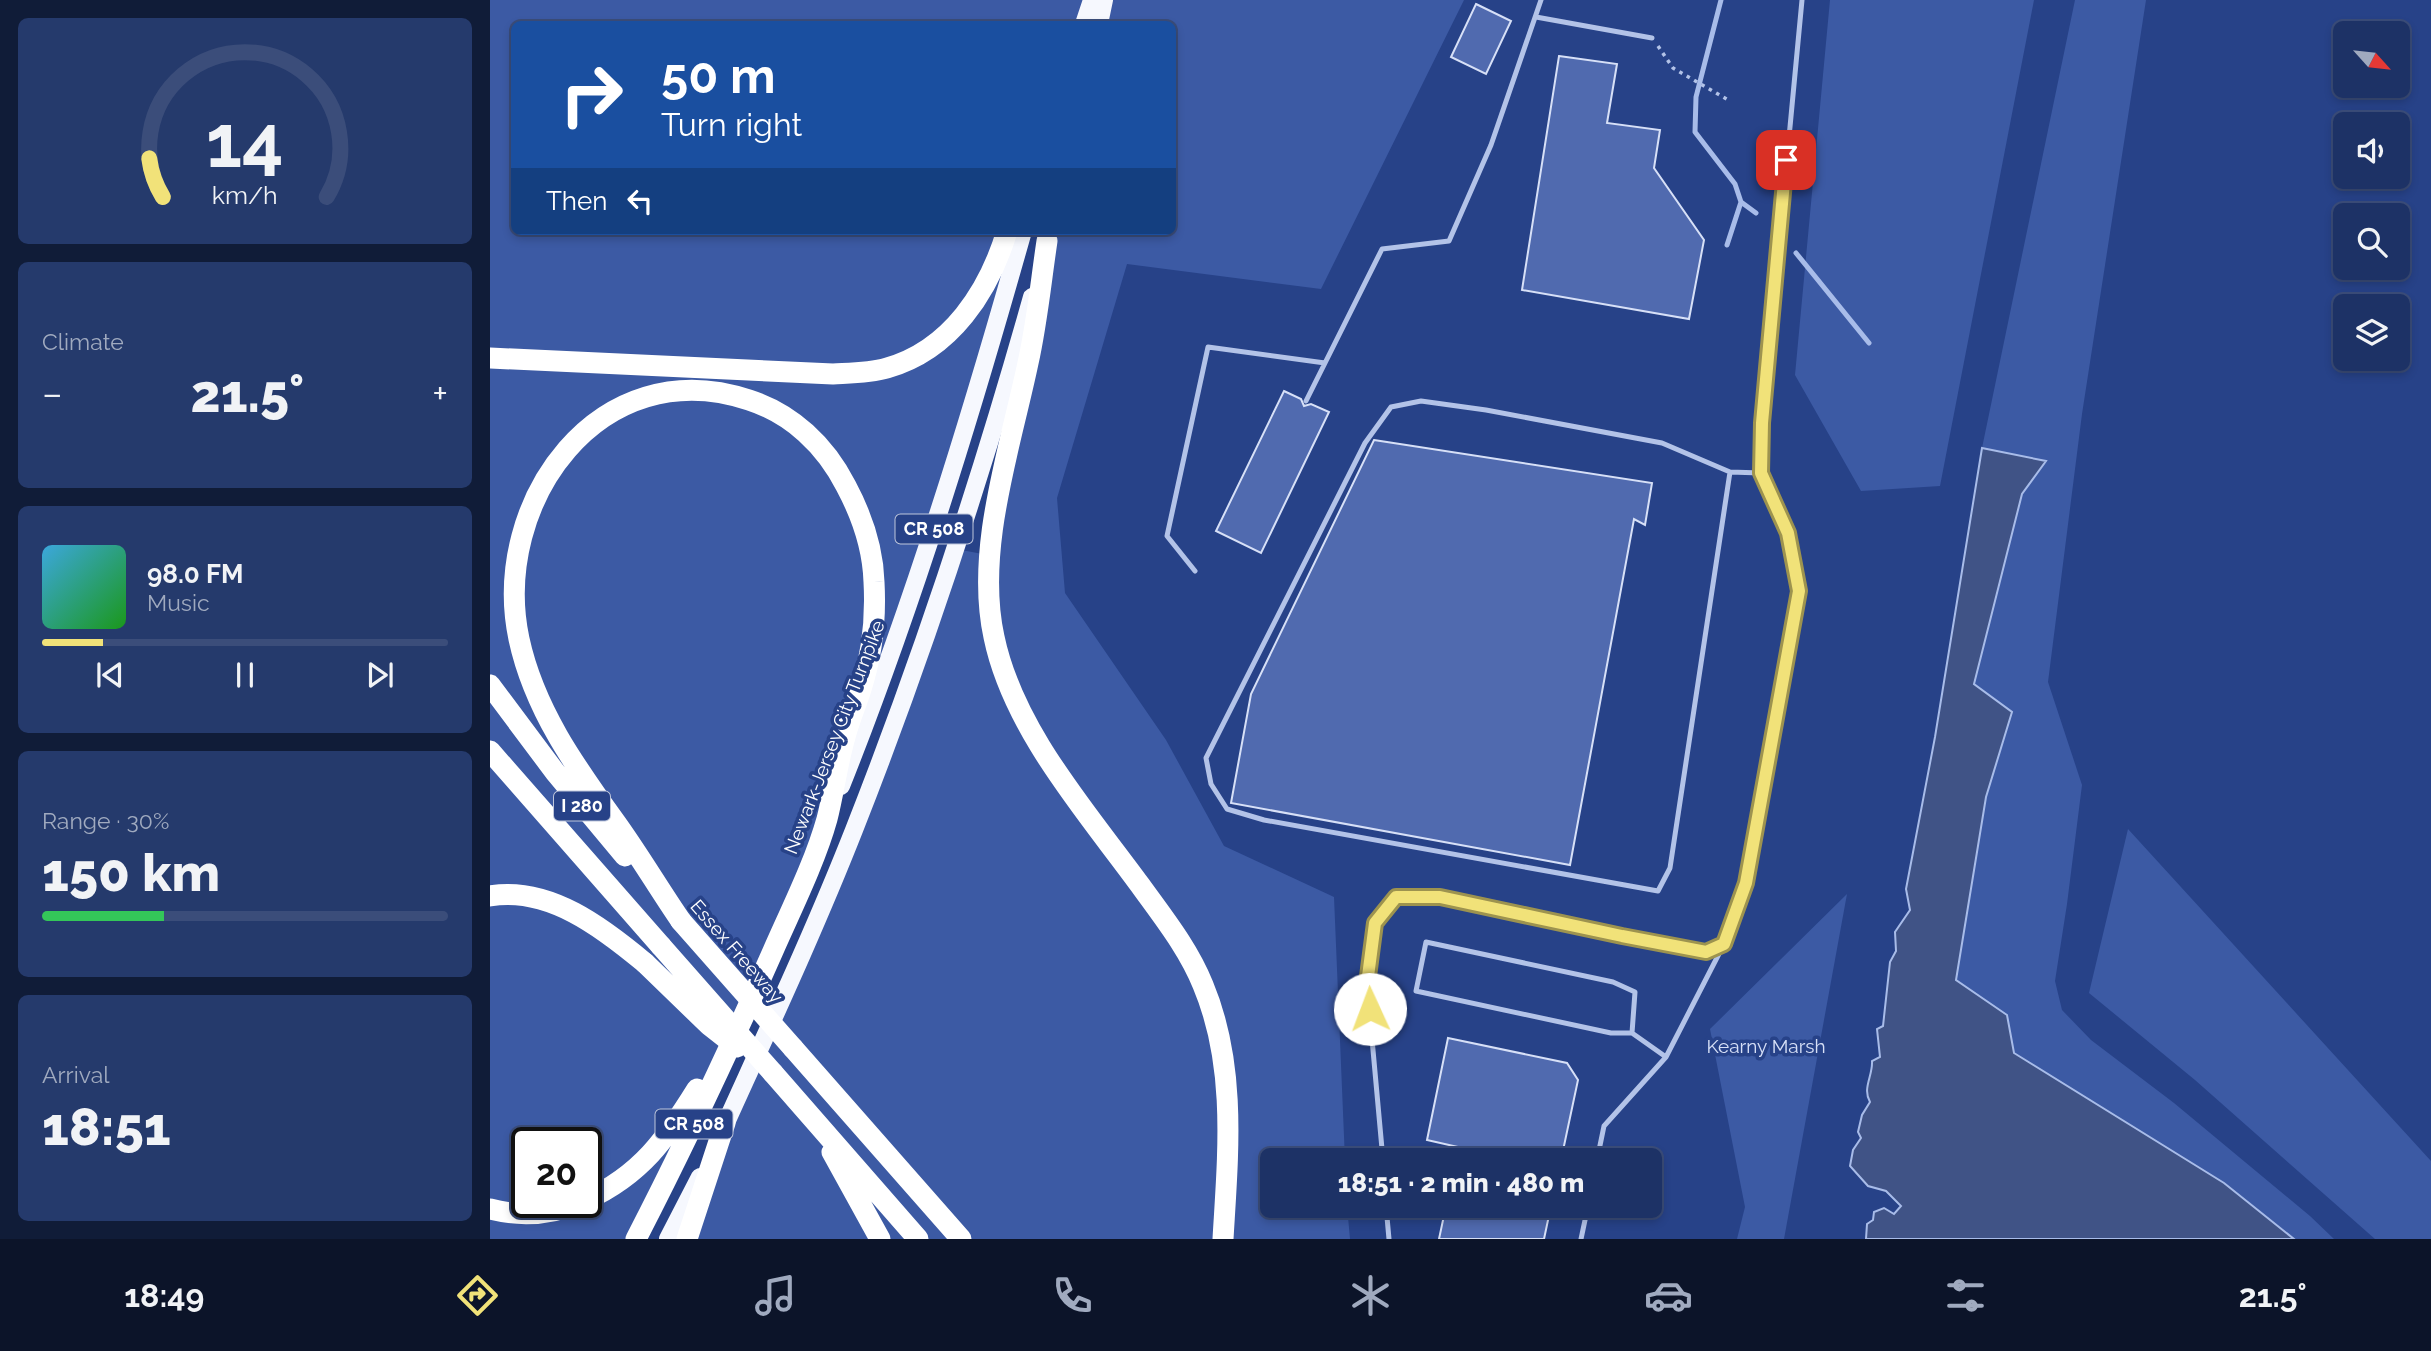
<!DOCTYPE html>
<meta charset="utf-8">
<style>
body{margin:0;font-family:Raleway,sans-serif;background:#253a6c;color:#f1f3f6;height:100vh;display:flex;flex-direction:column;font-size:26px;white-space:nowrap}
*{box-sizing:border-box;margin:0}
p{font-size:23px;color:#a0aabf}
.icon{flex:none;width:38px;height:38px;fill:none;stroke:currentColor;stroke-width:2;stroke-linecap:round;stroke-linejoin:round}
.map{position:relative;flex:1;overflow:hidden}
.side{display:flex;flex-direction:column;gap:18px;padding:18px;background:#101c38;width:490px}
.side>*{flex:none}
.hud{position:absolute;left:21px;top:21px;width:665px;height:214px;border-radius:10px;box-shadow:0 4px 10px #0003,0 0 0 2px #3b4d7a;background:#1a4fa0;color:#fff;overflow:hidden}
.needle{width:46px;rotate:117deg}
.tools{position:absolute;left:1843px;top:21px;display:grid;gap:14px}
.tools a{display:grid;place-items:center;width:77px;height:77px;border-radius:10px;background:#1d3266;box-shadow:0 4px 10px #0003,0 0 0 2px #3b4d7a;font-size:35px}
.speed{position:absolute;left:21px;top:1127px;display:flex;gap:14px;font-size:35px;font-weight:700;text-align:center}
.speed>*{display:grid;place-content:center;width:91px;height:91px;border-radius:50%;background:#1d3266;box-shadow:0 4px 10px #0003,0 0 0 2px #3b4d7a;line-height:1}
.speed .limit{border:4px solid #111;border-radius:10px;background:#fff;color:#111}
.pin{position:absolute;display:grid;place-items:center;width:60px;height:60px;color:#fff;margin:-30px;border-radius:14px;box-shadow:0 4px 10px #0006}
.me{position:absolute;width:77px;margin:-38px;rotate:358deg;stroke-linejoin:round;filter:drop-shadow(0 0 5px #0008)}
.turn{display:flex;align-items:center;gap:24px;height:147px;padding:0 35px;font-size:32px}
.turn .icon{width:91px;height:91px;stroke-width:2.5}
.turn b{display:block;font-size:49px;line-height:60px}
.then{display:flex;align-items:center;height:66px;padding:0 35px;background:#0003;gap:14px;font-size:26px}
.big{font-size:52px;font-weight:800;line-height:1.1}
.side .tile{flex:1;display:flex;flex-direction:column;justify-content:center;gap:10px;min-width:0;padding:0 24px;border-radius:10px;background:#253a6c}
.side .dial{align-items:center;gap:0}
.dial svg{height:182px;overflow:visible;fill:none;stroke:#3b4d7a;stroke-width:7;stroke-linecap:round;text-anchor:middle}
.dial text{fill:#f1f3f6;stroke:none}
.song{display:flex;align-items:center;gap:21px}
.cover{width:84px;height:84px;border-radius:10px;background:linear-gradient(135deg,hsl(200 70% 55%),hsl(120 70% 35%))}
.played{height:7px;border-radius:4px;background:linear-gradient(90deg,#f1e279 15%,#3b4d7a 15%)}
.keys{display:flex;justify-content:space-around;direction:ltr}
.heat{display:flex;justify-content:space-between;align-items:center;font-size:38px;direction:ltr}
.charge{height:10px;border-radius:5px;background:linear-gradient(90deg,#34c759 30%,#3b4d7a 0)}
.trip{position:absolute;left:770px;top:1148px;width:402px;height:70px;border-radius:10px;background:#1d3266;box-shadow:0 4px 10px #0003,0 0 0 2px #3b4d7a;font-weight:800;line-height:70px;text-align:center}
.menu{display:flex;height:112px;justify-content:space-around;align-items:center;background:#0c1429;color:#a0aabf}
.menu .icon{width:49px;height:49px}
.menu .on{color:#f1e279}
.menu b{font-size:32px;color:#f1f3f6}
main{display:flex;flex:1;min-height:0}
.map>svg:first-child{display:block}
.green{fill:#3c5aa4;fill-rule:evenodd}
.water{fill:#405386;stroke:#a8bce9;stroke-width:2}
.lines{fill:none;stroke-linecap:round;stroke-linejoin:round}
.stream{stroke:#a8bce9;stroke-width:5}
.building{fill:#506aaf;stroke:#d7e0f7;stroke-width:2}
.path{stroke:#b3c3e8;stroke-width:3.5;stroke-dasharray:3.5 5;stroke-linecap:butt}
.lane{stroke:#b3c3e8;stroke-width:5}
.primary{stroke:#f6f8fe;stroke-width:18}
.highway{stroke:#fff;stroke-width:21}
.highway-bridge{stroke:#fff;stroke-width:21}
.route-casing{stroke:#9d934f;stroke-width:18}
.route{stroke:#f1e279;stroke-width:12}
.labels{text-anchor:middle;stroke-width:7;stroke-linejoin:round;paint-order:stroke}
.shield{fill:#274288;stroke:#bec6db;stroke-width:2}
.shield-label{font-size:18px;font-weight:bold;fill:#fff}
.street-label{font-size:19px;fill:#fff;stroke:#274288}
.park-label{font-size:19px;fill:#d7e0f7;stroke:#274288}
</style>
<main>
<section class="side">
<div class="tile dial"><svg viewBox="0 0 100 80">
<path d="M14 69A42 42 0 1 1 86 69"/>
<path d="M14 69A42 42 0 0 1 8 52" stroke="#f1e279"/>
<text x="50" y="56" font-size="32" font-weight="700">14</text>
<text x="50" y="72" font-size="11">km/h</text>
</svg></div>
<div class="tile"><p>Climate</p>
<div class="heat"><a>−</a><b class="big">21.5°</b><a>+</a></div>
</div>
<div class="tile">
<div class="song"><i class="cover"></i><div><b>98.0 FM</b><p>Music</p></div></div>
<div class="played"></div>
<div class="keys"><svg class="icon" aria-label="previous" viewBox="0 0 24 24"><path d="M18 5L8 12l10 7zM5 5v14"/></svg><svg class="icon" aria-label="pause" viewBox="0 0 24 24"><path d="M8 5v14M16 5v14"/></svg><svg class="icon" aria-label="next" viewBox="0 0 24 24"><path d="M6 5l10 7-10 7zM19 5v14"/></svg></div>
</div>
<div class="tile"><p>Range · 30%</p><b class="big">150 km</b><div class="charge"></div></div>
<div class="tile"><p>Arrival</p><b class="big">18:51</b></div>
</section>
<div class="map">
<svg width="1941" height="1239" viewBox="0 0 1941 1239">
<rect width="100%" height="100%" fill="#274288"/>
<path class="green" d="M 0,0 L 596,0 L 590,24 L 24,24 L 24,231 L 533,231 L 379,712 L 146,1239 L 0,1239 ZM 37,1143 L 96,1143 L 96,1202 L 37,1202 Z
M 621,0 L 974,0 L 831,289 L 637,264 L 567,498 L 575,593 L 676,740 L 734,846 L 844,897 L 855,1160 L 782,1160 L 782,1206 L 857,1206 L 860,1239 L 178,1239 L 284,1020 L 466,549 L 498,555 L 559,231 L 682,231 L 682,24 L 613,24 Z
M 1340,0 L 1544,0 L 1450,486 L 1371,491 L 1305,375 Z
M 1585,0 L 1656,0 L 1592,414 L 1558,682 L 1592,785 L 1577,904 L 1565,981 L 1572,1010 L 1601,1040 L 1684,1103 L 1820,1216 L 1844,1239 L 1804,1239 L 1734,1183 L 1524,1053 L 1517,1015 L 1466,980 L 1496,797 L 1522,712 L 1484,684 L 1532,494 L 1556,461 L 1492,448 Z
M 1638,829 L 1941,1161 L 1941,1239 L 1885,1239 L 1705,1080 L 1599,993 Z
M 1357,894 L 1294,1239 L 1247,1239 L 1255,1207 L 1220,1029 Z"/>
<path class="water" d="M 1492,448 L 1556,461 L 1532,494 L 1484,684 L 1522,712 L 1496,797 L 1466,980 L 1517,1015 L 1524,1053 L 1734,1183 L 1804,1239 L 1376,1239 L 1377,1224 L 1383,1220 L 1384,1212 L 1394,1208 L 1404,1214 L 1411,1206 L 1396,1191 L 1378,1186 L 1360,1166 L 1363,1150 L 1371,1138 L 1368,1132 L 1372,1115 L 1380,1102 C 1372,1088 1383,1076 1382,1061 L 1390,1057 L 1387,1029 L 1393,1026 L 1400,962 L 1406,951 L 1405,932 L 1420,910 L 1416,889 L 1445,737 Z"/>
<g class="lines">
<path class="stream" d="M 1231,0 L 1206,97 L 1205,132 L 1245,184 L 1251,202 L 1237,245
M 1251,202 L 1266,213
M 1306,253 L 1379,343"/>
</g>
<path class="building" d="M 986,4 L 1021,21 L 996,74 L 961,57 Z
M 1069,56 L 1127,64 L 1117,123 L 1170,130 L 1164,168 L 1214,240 L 1199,319 L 1032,290 Z
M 794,391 L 811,399 L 814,406 L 821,404 L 839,412 L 771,553 L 726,531 Z
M 884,440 L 1162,483 L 1155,525 L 1144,519 L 1080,865 L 741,803 L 761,694 Z
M 958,1038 L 1077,1063 L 1088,1080 L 1071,1160 L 965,1160 L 968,1147 L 937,1140 Z
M 956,1206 L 1061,1206 L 1054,1239 L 949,1239 Z"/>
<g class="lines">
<path class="path" d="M 1168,46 L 1183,68 L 1240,101"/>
<path class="lane" d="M 1046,17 L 1162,38
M 816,401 L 835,363
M 1240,472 L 1180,868 L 1168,891 L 774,820 L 737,809 L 721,784 L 716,758 L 875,443 L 901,407 L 931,401 L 996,410 L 1172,443 L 1240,472 L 1271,473
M 705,571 L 677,536 L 718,347 L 835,363 L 892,249 L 959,241 L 1001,145 L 1051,0
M 1142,1033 L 1145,992 L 1123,982 L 936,942 L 926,991 L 1121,1033 L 1142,1033 L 1176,1057
M 893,1160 L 877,984 L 885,923 L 906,897 L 950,897 L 1132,936 L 1216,952 L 1234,944
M 1107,1160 L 1114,1126 L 1176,1057 L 1234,944 L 1256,883 L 1309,591 L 1298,533 L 1271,473 L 1272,423 L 1312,0
M 896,1206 L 899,1239
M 1091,1239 L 1098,1206"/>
<path class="primary" d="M 594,24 L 602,0
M 609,24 L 614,0
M 351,786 C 423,605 480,419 533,231
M 230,1136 C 276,1034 323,934 364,830 C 433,655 491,478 542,297
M 178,1239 L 210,1177"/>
<path class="highway" d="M 557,241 C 551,281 547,323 538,363 C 520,449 485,550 504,637 C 523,729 596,811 650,885 C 673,917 698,948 713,985 C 747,1066 738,1154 733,1239
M 0,358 L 343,374 C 361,373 380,373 397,368 C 461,350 499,291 517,231
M 0,685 L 65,772 L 135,856
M 0,751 L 171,946
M 0,896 C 59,886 113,928 155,963
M 303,1048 L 471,1239
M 283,1073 L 428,1239
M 342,1152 L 390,1239
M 96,1200 C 151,1175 176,1139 207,1089
M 0,1209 C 31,1217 61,1215 91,1202
M 146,1239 C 195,1144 240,1048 283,951 C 301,910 325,862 337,819 C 344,792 347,764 355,737 C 359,721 366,705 371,689 C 382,655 386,618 384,582 C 383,548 372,516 356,486 C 335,445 302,414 259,400 C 110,350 0,502 29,639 C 44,709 85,766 126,823 C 149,855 169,889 191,921
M 197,1239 L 235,1123"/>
<path class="highway-bridge" d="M 191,921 L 303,1048
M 171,946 L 283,1073
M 155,963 L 219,1025 L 247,1047"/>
</g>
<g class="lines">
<g class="route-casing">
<path id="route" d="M 880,1009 L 877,984 L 885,923 L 906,897 L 950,897 L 1132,936 L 1216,952 L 1234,944 L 1256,883 L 1309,591 L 1298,533 L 1271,473 L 1272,423 L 1296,160"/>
</g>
<use href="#route" class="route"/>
</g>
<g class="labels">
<g class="shield">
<rect x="405.5" y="514.5" width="77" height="29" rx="5"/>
<rect x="64" y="791.5" width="56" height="29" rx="5"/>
<rect x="165.5" y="1109.5" width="77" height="29" rx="5"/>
</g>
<g class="shield-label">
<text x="444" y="535">CR 508</text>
<text x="92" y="812">I 280</text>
<text x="204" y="1130">CR 508</text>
</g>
<g class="street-label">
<text transform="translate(344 737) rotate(-69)" y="7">Newark-Jersey City Turnpike</text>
<text transform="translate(247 951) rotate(49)" y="7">Essex Freeway</text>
</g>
<g class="park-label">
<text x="1276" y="1053">Kearny Marsh</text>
</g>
</g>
</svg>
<div class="tools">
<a><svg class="needle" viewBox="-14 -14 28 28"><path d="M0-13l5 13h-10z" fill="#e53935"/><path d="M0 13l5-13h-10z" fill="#a0aabf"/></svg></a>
<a><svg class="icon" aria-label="sound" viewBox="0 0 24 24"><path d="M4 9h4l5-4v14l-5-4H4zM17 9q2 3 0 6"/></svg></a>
<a><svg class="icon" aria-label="search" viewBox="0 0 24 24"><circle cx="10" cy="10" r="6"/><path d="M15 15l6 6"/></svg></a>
<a><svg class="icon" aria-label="layers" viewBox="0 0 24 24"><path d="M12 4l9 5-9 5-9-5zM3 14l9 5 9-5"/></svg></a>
</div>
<div class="speed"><div class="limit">20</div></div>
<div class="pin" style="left:1296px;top:160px;background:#d93025"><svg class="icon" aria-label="arrive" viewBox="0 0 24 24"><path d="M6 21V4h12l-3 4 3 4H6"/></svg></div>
<svg class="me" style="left:880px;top:1009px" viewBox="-20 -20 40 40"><circle r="19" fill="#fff"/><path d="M0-13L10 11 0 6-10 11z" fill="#f1e279"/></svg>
<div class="trip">18:51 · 2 min · 480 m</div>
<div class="hud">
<div class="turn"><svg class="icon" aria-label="right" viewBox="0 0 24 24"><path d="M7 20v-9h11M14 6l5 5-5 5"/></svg><div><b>50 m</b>Turn right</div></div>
<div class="then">Then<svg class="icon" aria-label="left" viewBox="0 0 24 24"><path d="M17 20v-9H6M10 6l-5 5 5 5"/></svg></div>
</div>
</div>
</main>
<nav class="menu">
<b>18:49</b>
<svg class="icon on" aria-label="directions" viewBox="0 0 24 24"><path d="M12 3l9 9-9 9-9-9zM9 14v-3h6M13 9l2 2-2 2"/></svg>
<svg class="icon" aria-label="music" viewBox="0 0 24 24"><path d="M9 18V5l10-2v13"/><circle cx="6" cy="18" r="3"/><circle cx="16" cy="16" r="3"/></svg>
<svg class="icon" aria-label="phone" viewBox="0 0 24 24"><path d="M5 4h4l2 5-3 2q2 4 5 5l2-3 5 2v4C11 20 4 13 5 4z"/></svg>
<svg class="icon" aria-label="climate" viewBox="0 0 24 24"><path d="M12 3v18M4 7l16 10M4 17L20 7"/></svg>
<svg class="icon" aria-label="car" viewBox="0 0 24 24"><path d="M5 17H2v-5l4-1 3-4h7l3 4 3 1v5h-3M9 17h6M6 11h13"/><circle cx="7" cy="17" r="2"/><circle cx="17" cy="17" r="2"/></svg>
<svg class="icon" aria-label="filters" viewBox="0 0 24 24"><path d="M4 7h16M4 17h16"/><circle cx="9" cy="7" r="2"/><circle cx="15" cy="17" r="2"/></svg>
<b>21.5°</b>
</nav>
